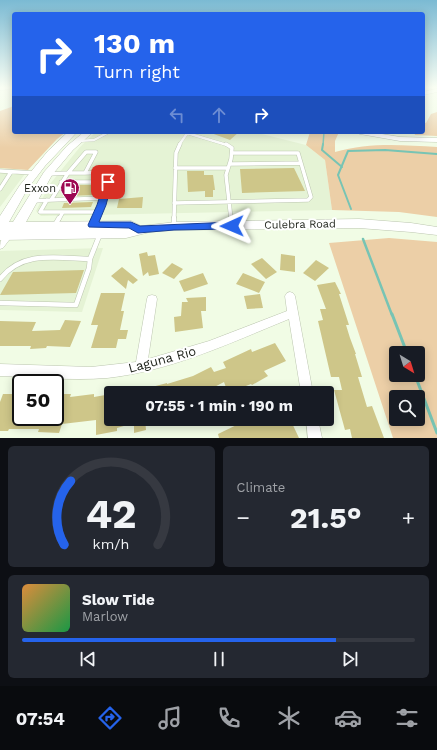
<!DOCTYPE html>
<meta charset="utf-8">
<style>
body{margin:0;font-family:"Work Sans",sans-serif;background:#242831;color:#f1f3f6;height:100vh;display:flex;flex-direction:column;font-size:15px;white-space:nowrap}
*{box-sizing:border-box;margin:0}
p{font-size:13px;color:#9ea1a6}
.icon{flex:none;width:22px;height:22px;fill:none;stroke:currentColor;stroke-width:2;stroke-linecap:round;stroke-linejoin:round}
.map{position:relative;height:438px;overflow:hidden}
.side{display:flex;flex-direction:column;gap:8px;padding:8px;background:#0d0f14;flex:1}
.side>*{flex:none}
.hud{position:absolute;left:12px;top:12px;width:413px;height:122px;border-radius:4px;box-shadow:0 2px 10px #0003;background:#2563eb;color:#fff;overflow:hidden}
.needle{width:26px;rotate:142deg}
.buttons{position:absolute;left:389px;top:346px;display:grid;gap:8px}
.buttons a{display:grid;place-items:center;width:36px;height:36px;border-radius:4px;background:#171b24;box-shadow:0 2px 10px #0003;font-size:20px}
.speed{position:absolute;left:12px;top:374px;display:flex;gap:8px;font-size:20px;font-weight:700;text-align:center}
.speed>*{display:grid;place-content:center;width:52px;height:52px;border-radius:50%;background:#171b24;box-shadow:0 2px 10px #0003;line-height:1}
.speed .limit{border:2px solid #111;border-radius:6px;background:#fff;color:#111}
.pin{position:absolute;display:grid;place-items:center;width:34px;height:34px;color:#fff;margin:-17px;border-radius:8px;box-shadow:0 2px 6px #0006}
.me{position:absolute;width:44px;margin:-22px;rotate:269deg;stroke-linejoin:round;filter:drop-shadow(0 0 3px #0008)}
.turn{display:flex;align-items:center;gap:14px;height:84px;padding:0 16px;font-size:18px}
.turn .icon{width:52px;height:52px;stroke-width:2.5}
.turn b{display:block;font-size:28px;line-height:34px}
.lanes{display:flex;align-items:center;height:38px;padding:0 16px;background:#0003;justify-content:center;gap:20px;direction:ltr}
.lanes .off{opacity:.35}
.big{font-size:30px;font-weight:700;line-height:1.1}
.side .widget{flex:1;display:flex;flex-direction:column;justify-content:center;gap:6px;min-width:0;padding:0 14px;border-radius:6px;background:#242831}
.side .dial{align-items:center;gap:0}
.dial svg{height:104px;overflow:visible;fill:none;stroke:#363941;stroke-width:7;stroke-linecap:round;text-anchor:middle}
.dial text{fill:#f1f3f6;stroke:none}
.song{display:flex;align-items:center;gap:12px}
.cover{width:48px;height:48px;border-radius:6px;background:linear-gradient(135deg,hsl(30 70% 55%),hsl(140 70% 35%))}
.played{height:4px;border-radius:2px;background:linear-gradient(90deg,#2563eb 80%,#363941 80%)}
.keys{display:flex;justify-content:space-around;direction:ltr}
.heat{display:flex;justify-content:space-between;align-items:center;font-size:22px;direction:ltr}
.side .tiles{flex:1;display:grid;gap:8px;grid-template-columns:1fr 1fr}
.widget:last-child{grid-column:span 2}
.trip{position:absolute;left:104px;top:386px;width:230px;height:40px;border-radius:4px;background:#171b24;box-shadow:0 2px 10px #0003;font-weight:700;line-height:40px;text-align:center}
.tab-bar{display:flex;height:64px;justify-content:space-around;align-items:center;background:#090b0e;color:#9ea1a6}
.tab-bar .icon{width:28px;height:28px}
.tab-bar .on{color:#2563eb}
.tab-bar b{font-size:18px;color:#f1f3f6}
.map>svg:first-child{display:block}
.built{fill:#e5f3d5}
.green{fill:#eccfa7;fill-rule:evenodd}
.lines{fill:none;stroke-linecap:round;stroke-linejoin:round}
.stream-far3{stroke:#77c4b4;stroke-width:1.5}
.stream-far2{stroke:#77c4b4;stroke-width:2}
.stream-far1{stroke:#77c4b4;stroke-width:2.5}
.stream{stroke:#77c4b4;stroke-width:3}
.building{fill:#cec689}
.service-far2-casing{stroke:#bcc6b0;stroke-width:3}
.service-far1-casing{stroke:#bcc6b0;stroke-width:4.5}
.service-casing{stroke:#bcc6b0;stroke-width:5.5}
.minor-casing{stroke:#bcc6b0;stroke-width:1}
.secondary-casing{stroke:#bcc6b0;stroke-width:1}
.service-far2{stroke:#fff;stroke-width:2.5}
.service-far1{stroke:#fff;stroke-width:3.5}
.service{stroke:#fff;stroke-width:4.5}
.minor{fill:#fff;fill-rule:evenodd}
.secondary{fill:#fff;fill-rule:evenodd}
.route{fill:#2563eb;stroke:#184099}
.labels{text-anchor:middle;stroke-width:4;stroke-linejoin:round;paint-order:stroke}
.poi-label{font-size:11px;fill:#1b1f17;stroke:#fff;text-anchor:end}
.street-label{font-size:11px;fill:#1b1f17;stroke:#fff}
.near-street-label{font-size:13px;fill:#1b1f17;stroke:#fff}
</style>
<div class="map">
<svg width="437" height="438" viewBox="0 0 437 438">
<rect width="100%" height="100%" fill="#f1fce5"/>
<path class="built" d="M 96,132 L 254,132 L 306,145 L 325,160 L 332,210 L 41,216 L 36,211 L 50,184 L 80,147 Z
M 0,168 L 28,170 L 0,207 Z
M 103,248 L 82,312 L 0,310 L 0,251 Z"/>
<path class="green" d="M 14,106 L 14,132 L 66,132 L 57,139 L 28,170 L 0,168 L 0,111 Z
M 437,112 L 437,136 L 415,135 L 414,132 L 423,132 L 423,122 L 426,123 L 431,114 Z
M 310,132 L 339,132 L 335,141 L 335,152 C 369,142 403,145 437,147 L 437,217 L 399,212 L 332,210 L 325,160 L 306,145 Z
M 389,238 L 437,242 L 437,438 L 393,438 L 329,243 ZM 396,353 L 418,353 L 418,375 L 396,375 ZM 396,397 L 418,397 L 418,419 L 396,419 Z"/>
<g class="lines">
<path class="stream-far3" d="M 323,145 L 324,132"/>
<path class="stream-far2" d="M 323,144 L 322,150 L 342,167
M 351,209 L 338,175 L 348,151 L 385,150 L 437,154"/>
<path class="stream-far1" d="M 363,239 L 392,315"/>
<path class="stream" d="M 392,314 L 407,353
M 415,375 L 437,433"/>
</g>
<path class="building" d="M 212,132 L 239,132 L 230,140 L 211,133 Z
M 294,168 L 305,191 L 242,193 L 240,169 Z
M 187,171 L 204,171 L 204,175 L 213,175 L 215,190 L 213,190 L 213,197 L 205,197 L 205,191 L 188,192 Z
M 72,185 L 98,185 L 95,195 L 67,196 Z
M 143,197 L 142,208 L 117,208 L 119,199 Z
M 93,202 L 91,207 L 62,208 L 64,203 Z
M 147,252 L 148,256 L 155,255 L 159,274 L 149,276 L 148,272 L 143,276 L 139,254 Z
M 281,254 L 295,256 L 295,272 L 280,270 Z
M 262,258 L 277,272 L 266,279 L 251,264 Z
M 316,260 L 329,268 L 315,281 L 303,273 Z
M 172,263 L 183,269 L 174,279 L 162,273 Z
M 122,267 L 138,280 L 133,284 L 128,280 L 126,289 L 111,276 Z
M 84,270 L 76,293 L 0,295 L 13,272 Z
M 203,273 L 208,284 L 184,292 L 179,281 Z
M 243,273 L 265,282 L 259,293 L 236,284 Z
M 335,282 L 341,294 L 339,294 L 349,325 L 346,325 L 350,338 L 356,354 L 355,354 L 362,377 L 358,377 L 367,407 L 372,406 L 384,438 L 352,438 L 350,429 L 345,430 L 334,390 L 342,390 L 339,377 L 331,377 L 318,321 L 323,320 L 320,309 L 326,309 L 317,285 Z
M 101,293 L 125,293 L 121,311 L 124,311 L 120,330 L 128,330 L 126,339 L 118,339 L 116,348 L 91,348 L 98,325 L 91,325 Z
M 260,294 L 263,308 L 247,309 L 244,296 Z
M 206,297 L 206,311 L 201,311 L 203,328 L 175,332 L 174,317 L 181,316 L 182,302 L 188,302 L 186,298 Z
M 65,320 L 81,321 L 70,347 L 47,346 L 46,348 L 30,349 L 31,346 L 0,346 L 0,321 L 36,322 L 32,331 L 60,330 Z
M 275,343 L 286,361 L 264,371 L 268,376 L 252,385 L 251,384 L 228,393 L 224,382 L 203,393 L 149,393 L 148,388 L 167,383 L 167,384 L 193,376 L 211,367 L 214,372 L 226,368 L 223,362 L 251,349 L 252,352 Z
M 3,394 L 21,394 L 21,417 L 55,417 L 55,394 L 71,394 L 70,397 L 94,394 L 94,397 L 111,394 L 111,419 L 145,419 L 146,430 L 134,433 L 134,423 L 117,428 L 117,431 L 96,435 L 96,420 L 62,424 L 59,433 L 38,432 L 39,429 L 9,429 L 8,431 L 0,431 L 0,402 Z
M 249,419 L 261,419 L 265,425 L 278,419 L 290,419 L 299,438 L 219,438 L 218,434 Z"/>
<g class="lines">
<g class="service-far2-casing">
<path id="service-far2" d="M 187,133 L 227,145
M 78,141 L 94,140 L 109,132
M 179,145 L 188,132"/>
</g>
<g class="service-far1-casing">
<path id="service-far1" d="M 226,144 L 232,148 L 231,159 L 226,175 L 231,219
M 86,152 L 96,152 L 85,173 L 68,173 Z
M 230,164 L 301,163
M 175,168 L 228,168
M 0,171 L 34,173
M 85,173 L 112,172
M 49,174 L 68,173
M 61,182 L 108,182 L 102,205 L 96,219
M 0,189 L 11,172
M 47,200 L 40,212 L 99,212
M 51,200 L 103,198
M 34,201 L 51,200 L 68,173
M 174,203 L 308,200 L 311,197 L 298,153 L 232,153
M 59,219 L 63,212
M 174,219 L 176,153 L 180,144"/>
</g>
<g class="service-casing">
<path id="service" d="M 231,218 L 232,225
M 55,225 L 59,218
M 93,225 L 96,218
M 174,227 L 174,218
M 0,279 C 23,250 57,258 90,259 L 100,234
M 0,303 L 76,305 L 89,268 L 90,259"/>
</g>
<g class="minor-casing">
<path id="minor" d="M 14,87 L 14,89 L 0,90 L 0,88 Z
M 437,89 L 437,92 L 423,95 L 423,92 Z
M 357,132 L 370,132 L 400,137 L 437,138 L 437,142 L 400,141 L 360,134 Z
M 12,228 L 16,231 L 3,248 L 0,249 C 0,240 3,232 12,228 Z
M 290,292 L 293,293 L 295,296 L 313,393 L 301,393 L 289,319 C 230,343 171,371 107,378 C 71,381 35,377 0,376 L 0,364 L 91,367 L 136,362 L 147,299 L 148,296 L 152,295 L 156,296 L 157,299 L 148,359 L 209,341 L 287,311 L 285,296 L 287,293 Z
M 306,419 L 318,419 L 322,438 L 308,438 Z"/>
</g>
<g class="secondary-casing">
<path id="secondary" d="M 68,132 L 77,132 L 45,166 L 28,188 L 9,222 L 13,222 L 44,172 L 67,146 L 84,132 L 93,132 L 73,150 L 52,175 L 26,222 L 131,221 L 141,226 L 176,222 L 359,219 L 411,223 L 437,227 L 437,235 L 411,232 L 359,228 L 176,230 L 150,232 L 126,238 L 0,240 L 0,230 L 127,229 L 0,230 L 0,216 L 20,185 L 48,151 Z"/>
</g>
<use href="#service-far2" class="service-far2"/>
<use href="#service-far1" class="service-far1"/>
<use href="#service" class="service"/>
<use href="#minor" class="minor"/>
<use href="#secondary" class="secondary"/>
</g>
<linearGradient id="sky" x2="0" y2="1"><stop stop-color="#7bbad3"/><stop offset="0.59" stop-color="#f9fef3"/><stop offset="1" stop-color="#f9fef3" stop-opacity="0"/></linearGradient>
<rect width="437" height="148" fill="url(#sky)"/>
<path class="route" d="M 105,180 L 111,180 L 112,182 L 106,205 L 99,222 L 131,222 L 140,226 L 232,222 L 237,226 L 232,229 L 174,230 L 138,233 L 129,228 L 89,227 L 88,225 L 97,205 Z"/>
<defs>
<g id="fuel-pin" transform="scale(1)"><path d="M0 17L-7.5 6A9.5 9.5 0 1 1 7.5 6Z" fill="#9d0752" stroke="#fff"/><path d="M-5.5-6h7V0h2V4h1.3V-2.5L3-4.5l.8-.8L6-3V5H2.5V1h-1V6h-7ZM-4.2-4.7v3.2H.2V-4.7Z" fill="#fff"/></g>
</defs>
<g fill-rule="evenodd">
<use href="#fuel-pin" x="70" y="188"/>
</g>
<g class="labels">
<g class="poi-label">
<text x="56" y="192">Exxon</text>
</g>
<g class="street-label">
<text transform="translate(300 224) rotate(-1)" y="4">Culebra Road</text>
</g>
<g class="near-street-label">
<text transform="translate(162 359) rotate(-15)" y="5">Laguna Rio</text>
</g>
</g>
</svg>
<div class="buttons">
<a><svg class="needle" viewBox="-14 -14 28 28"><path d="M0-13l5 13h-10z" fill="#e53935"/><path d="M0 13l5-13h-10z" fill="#9ea1a6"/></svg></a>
<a><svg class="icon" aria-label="search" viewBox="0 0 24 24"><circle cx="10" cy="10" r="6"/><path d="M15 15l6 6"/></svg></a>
</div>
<div class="speed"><div class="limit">50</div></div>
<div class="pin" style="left:108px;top:182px;background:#d93025"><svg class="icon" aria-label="arrive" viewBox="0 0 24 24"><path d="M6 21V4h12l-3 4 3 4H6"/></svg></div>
<svg class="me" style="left:232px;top:226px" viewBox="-20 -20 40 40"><path d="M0-17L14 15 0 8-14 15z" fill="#2563eb" stroke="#fff" stroke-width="4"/></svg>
<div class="trip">07:55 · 1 min · 190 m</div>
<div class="hud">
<div class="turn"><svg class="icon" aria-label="right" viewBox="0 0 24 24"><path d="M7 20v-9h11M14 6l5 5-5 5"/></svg><div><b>130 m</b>Turn right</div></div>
<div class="lanes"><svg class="icon off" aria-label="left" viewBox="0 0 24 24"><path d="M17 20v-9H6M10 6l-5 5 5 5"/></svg><svg class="icon off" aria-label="ahead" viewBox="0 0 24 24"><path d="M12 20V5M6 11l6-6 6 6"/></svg><svg class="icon" aria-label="right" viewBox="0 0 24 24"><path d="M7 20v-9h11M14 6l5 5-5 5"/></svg></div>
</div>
</div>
<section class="side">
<div class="tiles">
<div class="widget dial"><svg viewBox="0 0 100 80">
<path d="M14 69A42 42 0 1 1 86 69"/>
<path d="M14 69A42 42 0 0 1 19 20" stroke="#2563eb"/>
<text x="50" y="56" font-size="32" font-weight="700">42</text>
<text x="50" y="72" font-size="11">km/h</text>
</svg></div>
<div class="widget"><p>Climate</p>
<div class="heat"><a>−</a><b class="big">21.5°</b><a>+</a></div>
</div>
<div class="widget">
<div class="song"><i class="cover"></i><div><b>Slow Tide</b><p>Marlow</p></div></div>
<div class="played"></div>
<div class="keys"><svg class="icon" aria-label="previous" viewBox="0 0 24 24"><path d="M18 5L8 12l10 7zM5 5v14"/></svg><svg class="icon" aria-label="pause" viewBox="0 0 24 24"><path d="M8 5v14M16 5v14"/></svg><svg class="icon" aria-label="next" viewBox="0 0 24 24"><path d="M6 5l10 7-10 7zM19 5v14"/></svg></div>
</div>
</div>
</section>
<nav class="tab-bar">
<b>07:54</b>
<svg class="icon on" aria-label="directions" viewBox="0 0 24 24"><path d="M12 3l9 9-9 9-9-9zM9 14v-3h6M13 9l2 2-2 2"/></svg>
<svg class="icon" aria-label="music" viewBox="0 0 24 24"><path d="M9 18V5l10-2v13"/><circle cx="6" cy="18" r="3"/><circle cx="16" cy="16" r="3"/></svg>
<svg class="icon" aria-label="phone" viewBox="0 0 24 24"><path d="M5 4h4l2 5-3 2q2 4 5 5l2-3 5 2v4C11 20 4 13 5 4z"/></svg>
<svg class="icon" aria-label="climate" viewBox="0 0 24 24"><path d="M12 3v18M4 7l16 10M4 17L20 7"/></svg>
<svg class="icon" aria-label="car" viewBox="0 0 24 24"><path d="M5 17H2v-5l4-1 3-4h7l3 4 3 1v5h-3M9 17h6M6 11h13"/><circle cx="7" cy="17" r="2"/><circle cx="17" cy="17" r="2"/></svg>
<svg class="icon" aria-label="filters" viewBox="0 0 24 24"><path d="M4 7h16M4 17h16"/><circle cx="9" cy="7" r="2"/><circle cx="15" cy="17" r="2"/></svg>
</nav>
